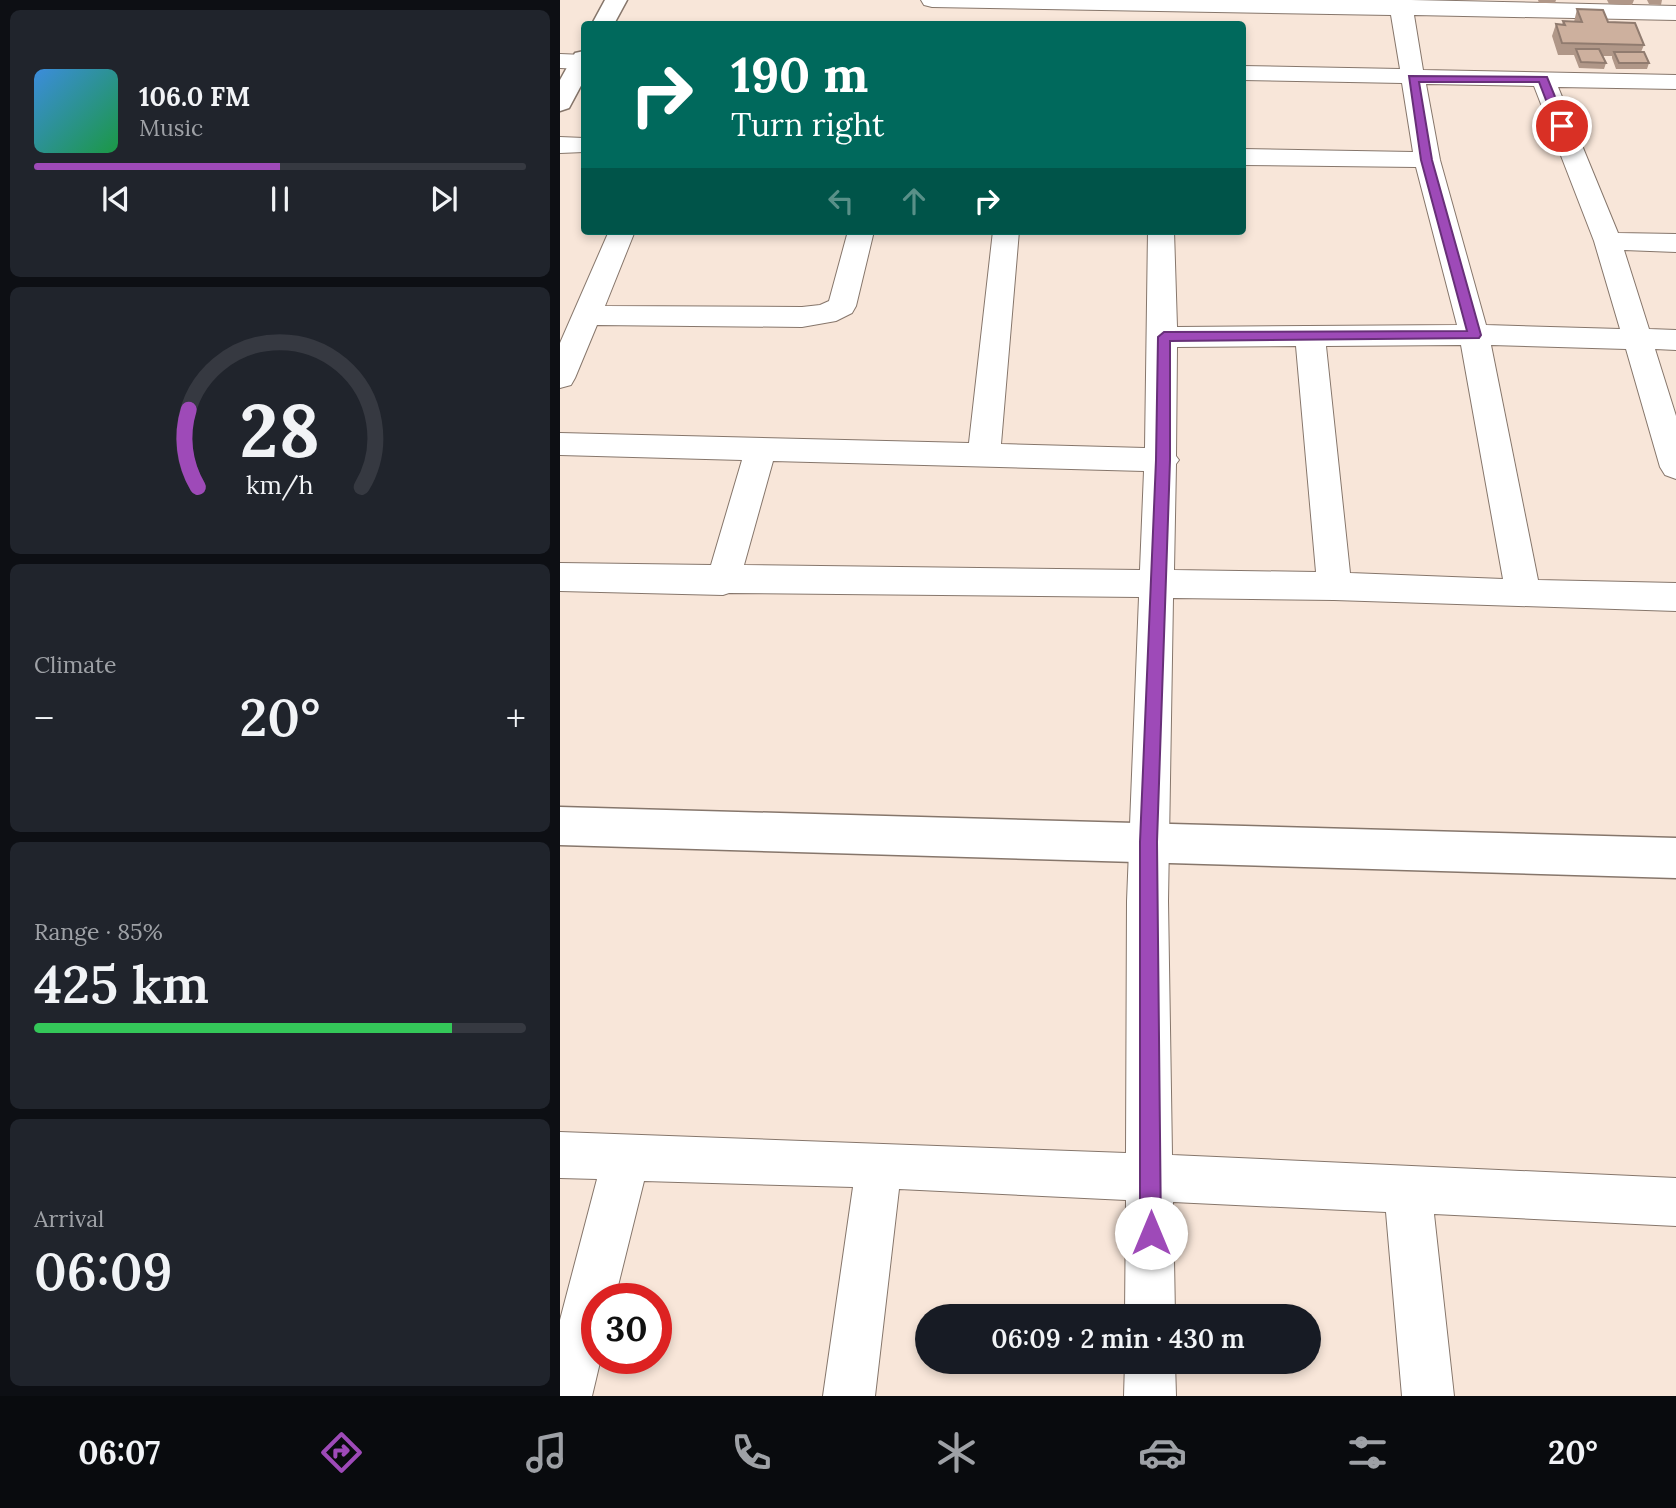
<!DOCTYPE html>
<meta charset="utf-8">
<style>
body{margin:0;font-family:Lora,serif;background:#20242c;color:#f1f3f6;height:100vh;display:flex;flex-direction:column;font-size:26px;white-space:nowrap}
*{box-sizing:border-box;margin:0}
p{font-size:23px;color:#9ea1a6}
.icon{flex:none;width:38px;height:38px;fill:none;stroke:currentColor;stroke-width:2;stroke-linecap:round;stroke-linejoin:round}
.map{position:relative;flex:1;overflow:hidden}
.panel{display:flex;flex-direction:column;gap:10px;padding:10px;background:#0d0f14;width:560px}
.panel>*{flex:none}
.hud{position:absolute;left:21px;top:21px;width:665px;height:214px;border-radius:7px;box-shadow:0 4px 10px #0003;background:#00695c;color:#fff;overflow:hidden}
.speed{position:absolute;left:21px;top:1283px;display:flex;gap:14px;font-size:35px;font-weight:700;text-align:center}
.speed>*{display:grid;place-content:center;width:91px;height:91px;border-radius:50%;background:#171b24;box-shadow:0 4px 10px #0003;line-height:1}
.speed .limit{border:10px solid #d22;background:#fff;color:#111}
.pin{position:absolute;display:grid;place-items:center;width:60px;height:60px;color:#fff;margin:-30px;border:4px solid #fff;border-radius:50%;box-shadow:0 2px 7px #0007}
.me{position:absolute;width:77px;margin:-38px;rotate:0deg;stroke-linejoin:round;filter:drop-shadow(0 0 5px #0008)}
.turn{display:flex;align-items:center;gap:24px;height:147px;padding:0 35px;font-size:32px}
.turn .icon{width:91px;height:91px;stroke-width:2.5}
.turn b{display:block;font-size:49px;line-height:60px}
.lanes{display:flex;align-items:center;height:66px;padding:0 35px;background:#0003;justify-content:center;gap:35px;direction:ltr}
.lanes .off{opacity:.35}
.big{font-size:52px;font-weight:600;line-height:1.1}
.panel .tile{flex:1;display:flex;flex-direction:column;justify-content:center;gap:10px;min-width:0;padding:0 24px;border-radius:10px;background:#20242c}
.panel .dial{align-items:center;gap:0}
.dial svg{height:182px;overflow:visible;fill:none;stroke:#363941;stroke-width:7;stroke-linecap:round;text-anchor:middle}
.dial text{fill:#f1f3f6;stroke:none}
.song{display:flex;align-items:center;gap:21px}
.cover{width:84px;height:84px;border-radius:10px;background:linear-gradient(135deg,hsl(210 70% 55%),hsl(140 70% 35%))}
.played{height:7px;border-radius:4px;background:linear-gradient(90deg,#9e4ab8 50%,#363941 50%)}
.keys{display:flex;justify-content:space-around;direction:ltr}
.heat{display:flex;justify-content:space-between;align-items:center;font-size:38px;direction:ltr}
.charge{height:10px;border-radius:5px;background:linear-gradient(90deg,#34c759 85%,#363941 0)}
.trip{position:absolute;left:355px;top:1304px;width:406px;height:70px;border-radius:35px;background:#171b24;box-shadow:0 4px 10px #0003;font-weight:600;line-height:70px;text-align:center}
.tab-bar{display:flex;height:112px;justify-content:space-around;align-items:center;background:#090b0e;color:#9ea1a6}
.tab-bar .icon{width:49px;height:49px}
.tab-bar .selected{color:#9e4ab8}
.tab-bar b{font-size:32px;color:#f1f3f6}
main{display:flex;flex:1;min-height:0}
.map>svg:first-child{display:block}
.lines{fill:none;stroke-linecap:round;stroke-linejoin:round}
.minor-casing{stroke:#86766b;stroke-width:2}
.tertiary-casing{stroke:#86766b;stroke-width:3}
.minor{fill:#fff;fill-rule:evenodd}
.tertiary{fill:#fff;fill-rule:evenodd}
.wall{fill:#b09788}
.building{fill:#cdb09e;stroke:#907b6f;stroke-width:2}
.route{fill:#9e4ab8;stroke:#673078;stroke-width:2}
</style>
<main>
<section class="panel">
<div class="tile">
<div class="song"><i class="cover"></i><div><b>106.0 FM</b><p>Music</p></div></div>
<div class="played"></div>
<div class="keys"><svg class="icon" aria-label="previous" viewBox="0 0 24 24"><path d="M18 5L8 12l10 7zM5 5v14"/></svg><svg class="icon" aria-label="pause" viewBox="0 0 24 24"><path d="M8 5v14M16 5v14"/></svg><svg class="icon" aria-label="next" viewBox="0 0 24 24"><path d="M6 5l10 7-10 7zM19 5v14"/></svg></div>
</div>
<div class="tile dial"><svg viewBox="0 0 100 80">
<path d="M14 69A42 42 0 1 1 86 69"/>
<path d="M14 69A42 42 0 0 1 10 35" stroke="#9e4ab8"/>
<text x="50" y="56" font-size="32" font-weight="700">28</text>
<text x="50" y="72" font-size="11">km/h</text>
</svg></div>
<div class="tile"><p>Climate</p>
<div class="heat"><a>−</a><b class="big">20°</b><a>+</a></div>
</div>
<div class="tile"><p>Range · 85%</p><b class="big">425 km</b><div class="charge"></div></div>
<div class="tile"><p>Arrival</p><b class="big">06:09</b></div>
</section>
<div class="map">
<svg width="1116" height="1396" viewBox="0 0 1116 1396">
<rect width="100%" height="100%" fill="#f8e6d9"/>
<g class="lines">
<g class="minor-casing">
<path id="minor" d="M 361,0 L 851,0 L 1116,6 L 1116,20 L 854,15 L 863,70 L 1116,75 L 1116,89 L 998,87 L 1058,233 L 1116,234 L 1116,252 L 1064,250 L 1089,329 L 1116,330 L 1116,350 L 1095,349 L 1116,416 L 1116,479 L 1105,475 L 1100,467 L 1066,349 L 931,345 L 978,580 L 1116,583 L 1116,611 L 774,600 L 613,598 L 608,901 L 612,1155 L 1116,1178 L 1116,1226 L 874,1214 L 894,1396 L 842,1396 L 826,1212 L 613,1202 L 615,1316 L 565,1316 L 566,1200 L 339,1189 L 315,1396 L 263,1396 L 293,1187 L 84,1181 L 55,1298 L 37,1298 L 37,1358 L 41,1358 L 32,1396 L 0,1396 L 0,1320 L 37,1179 L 0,1178 L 0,1132 L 566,1153 L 567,901 L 579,597 L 169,593 L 163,595 L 0,591 L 0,563 L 151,565 L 182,460 L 0,455 L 0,433 L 409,443 L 433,231 L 459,231 L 441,444 L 585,448 L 588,231 L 614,231 L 617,327 L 897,325 L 856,167 L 682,165 L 682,149 L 853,152 L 842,83 L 682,80 L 682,66 L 840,69 L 831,15 L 372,7 L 364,5 ZM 866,84 L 974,86 L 1034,241 L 1060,329 L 926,325 L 880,160 ZM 901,345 L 943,579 L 790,573 L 766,346 ZM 736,346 L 756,572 L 614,570 L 616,464 L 619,460 L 616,456 L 617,347 ZM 213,461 L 584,471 L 580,570 L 184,565 Z
M 0,54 L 24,55 L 24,69 L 0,68 Z
M 0,137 L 24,138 L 24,152 L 0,153 Z
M 49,231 L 75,231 L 45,306 L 242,307 L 260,305 L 269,301 L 288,231 L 314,231 L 296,306 L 292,313 L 276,321 L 242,327 L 37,325 L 15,378 L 11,385 L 0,388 L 0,343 Z
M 565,1362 L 615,1362 L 616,1396 L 564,1396 Z"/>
</g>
<g class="tertiary-casing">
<path id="tertiary" d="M 45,0 L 67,0 L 54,24 L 32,24 Z
M 24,51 L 24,80 L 9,108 L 0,111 L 0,80 L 15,53 Z
M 0,807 L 1116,838 L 1116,878 L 0,845 Z"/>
</g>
<use href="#minor" class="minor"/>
<use href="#tertiary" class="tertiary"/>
</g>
<path class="wall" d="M 978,0 L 996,0 L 995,3 L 979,3 Z
M 1047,0 L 1074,0 L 1072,5 L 1049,4 Z
M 1087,0 L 1102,0 L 1101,5 L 1089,4 Z
M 1017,9 L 1048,22 L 1084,45 L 1081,52 L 1089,63 L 1087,69 L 1056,69 L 1052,58 L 1052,56 L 1042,56 L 1046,63 L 1044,69 L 1019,68 L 1014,55 L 998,55 L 992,36 L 996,24 L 1002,25 L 1003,21 L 1014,22 Z"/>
<path class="building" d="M 1017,9 L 1043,10 L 1048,22 L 1075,23 L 1084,45 L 1002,43 L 996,24 L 1005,25 L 1003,21 L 1022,22 Z
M 1016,49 L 1039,49 L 1046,63 L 1021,62 Z
M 1054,52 L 1084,52 L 1089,63 L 1059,63 Z"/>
<path class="route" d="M 849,76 L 987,77 L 1007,126 L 1002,129 L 996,126 L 979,82 L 859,82 L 872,160 L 921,335 L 919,338 L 610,341 L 610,460 L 597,842 L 601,1233 L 598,1241 L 591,1244 L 583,1241 L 580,1233 L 580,842 L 596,460 L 598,337 L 604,332 L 907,331 L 861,160 Z"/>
</svg>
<div class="speed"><div class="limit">30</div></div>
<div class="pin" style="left:1002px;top:126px;background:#d93025"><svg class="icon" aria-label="arrive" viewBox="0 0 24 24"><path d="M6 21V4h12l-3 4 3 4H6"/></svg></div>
<svg class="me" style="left:591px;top:1233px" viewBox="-20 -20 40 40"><circle r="19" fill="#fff"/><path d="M0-13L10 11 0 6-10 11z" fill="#9e4ab8"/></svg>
<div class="trip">06:09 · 2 min · 430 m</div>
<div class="hud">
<div class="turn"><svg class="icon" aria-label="right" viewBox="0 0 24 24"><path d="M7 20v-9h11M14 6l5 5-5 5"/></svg><div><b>190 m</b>Turn right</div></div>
<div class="lanes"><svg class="icon off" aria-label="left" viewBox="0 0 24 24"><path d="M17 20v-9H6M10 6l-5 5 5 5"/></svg><svg class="icon off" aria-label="ahead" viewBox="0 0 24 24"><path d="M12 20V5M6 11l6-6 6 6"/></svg><svg class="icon" aria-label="right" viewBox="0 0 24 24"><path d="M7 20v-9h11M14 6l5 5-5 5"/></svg></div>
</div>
</div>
</main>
<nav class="tab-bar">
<b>06:07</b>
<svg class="icon selected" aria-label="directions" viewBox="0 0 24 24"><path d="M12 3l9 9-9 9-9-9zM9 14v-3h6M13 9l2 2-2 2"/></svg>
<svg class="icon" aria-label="music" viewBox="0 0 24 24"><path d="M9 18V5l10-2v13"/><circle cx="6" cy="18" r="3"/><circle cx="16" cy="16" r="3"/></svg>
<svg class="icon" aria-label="phone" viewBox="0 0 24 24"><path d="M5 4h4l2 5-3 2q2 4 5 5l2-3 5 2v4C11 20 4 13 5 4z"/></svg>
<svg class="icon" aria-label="climate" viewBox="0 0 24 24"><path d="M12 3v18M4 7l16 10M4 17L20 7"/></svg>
<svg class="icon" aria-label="car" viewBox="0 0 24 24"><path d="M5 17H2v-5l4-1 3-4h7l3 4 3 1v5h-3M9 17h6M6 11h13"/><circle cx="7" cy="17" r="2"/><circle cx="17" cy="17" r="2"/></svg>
<svg class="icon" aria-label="filters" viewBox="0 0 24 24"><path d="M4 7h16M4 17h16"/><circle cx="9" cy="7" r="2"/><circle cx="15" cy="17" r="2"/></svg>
<b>20°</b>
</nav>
